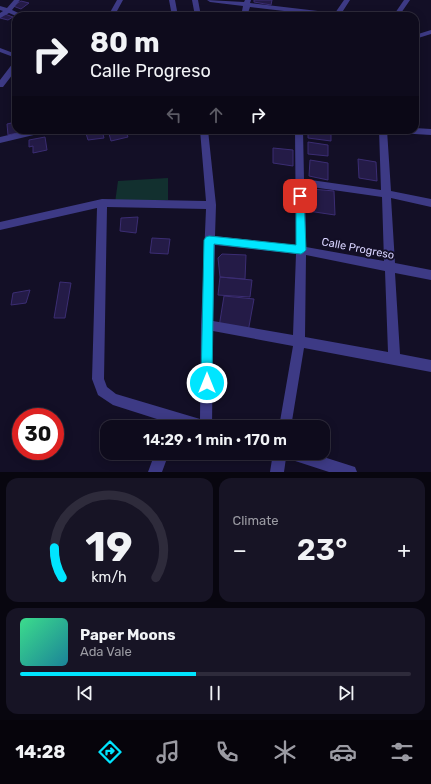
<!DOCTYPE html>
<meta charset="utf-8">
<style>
body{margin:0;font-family:Rubik,sans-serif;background:#171425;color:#f1f3f6;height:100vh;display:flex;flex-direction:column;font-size:15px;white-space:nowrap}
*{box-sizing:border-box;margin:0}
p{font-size:13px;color:#9b9ba3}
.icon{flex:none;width:22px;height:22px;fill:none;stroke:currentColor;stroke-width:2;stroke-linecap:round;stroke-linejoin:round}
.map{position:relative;height:472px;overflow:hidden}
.sheet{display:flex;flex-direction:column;gap:6px;padding:6px;background:#08060f;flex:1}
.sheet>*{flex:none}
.banner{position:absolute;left:12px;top:12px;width:407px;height:122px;border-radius:12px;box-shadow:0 2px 10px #0003,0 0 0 1px #2e2b3b;background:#0e0b1c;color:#f1f3f6;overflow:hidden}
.speed{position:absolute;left:12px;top:408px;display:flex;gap:8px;font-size:20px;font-weight:700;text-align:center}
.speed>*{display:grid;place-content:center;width:52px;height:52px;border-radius:50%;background:#0e0b1c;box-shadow:0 2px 10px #0003,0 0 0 1px #2e2b3b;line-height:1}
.speed .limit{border:6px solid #d22;background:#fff;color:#111}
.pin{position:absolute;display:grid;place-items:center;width:34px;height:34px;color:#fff;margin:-17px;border-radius:8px;box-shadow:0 2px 6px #0006}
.me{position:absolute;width:44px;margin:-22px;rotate:0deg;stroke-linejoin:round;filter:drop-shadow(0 0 3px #0008)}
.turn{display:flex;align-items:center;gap:14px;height:84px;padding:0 12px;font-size:18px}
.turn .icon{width:52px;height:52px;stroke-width:2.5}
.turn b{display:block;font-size:28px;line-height:34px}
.lanes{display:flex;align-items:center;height:38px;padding:0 12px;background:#0003;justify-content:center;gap:20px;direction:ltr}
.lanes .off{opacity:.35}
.big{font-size:30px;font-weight:600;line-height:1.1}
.sheet .tile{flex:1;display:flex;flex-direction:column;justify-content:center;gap:6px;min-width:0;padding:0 14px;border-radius:12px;background:#171425}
.sheet .dial{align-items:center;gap:0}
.dial svg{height:104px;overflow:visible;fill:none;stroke:#2e2b3b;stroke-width:7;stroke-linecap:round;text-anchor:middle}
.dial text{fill:#f1f3f6;stroke:none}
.song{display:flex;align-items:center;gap:12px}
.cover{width:48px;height:48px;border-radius:6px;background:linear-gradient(135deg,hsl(150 70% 55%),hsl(190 70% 35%))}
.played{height:4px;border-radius:2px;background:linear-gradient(90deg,#00e5ff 45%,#2e2b3b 45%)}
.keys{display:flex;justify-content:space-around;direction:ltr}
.heat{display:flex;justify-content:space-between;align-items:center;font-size:22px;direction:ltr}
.sheet .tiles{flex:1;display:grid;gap:6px;grid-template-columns:1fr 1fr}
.tile:last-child{grid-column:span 2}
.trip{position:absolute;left:100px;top:420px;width:230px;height:40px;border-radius:12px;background:#0e0b1c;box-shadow:0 2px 10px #0003,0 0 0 1px #2e2b3b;font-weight:600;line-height:40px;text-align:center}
.dock{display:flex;height:64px;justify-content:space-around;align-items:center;background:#06040b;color:#9b9ba3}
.dock .icon{width:28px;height:28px}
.dock .on{color:#00e5ff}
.dock b{font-size:18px;color:#f1f3f6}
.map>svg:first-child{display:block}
.green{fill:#12302f}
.building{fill:#241b47;stroke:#3b2d73}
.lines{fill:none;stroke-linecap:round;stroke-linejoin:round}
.street{fill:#3d3a85;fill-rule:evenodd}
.route{fill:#00e5ff;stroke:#0095a6}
.labels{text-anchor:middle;stroke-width:4;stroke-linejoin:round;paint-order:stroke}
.street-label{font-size:11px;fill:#d9d4ff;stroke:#130f26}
</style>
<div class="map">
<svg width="431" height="472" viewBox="0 0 431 472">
<rect width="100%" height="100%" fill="#130f26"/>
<path class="green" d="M 168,178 L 168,200 L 115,203 L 118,181 Z"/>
<path class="building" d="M 254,0 L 272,0 L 271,5 L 254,2 Z
M 21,1 L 29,3 L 21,9 L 13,6 Z
M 5,14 L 13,17 L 8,20 L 0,18 Z
M 16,122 L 16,130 L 31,130 L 8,135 L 7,124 Z
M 85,130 L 105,130 L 106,131 L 102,131 L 104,138 L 88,140 Z
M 108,130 L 125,130 L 128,137 L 111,141 Z
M 308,130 L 331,132 L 331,141 L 308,138 Z
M 45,137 L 47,150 L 33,153 L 33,146 L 29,147 L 29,140 Z
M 308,142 L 328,145 L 328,156 L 308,154 Z
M 273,148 L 293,150 L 293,166 L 273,163 Z
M 358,159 L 376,162 L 377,181 L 359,178 Z
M 310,160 L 328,163 L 328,180 L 309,176 Z
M 312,189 L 334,191 L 335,215 L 308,211 L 308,192 Z
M 138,217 L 136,233 L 120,231 L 121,218 Z
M 152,238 L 170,239 L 168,254 L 150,253 Z
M 222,254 L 246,255 L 245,279 L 220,277 L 218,258 Z
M 220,277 L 252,280 L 250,297 L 218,295 Z
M 60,282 L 71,283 L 65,318 L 54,318 Z
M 30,290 L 26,303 L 11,305 L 13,293 Z
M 224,296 L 254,299 L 248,332 L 219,327 Z"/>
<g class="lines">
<path class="street" d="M 14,0 L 20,0 L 12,10 L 25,16 L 16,16 L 9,13 L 0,18 L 0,13 L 3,11 L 0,10 L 0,6 L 7,8 Z
M 117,0 L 123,0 L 117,11 L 141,14 L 144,16 L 108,16 Z
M 169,0 L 175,0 L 178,16 L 172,16 Z
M 192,0 L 198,0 L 201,16 L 195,16 Z
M 207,0 L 244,2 L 245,0 L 251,0 L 250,3 L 335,13 L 344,0 L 350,0 L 341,14 L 346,16 L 327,16 L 250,7 L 247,16 L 241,16 L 243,6 L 210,2 Z
M 404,0 L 410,0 L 399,16 L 393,16 Z
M 431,30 L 431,34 L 415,39 L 415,35 Z
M 0,48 L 16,54 L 16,58 L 0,52 Z
M 13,63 L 16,63 L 16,70 L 3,87 L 0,87 L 0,80 Z
M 415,128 L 431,129 L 431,135 L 398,133 L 394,130 L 415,130 Z
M 30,130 L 46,130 L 42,133 L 0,143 L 0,137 Z
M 200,130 L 208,130 L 216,205 L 215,236 L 296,245 L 295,130 L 303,130 L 304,179 L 381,190 L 379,130 L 387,130 L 391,191 L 431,199 L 431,207 L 391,198 L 395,263 L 431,270 L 431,280 L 395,273 L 400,354 L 431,360 L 431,372 L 304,348 L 291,427 L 279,427 L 293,346 L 213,331 L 212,427 L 182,427 L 113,405 L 98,395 L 92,379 L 97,208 L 0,230 L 0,222 L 102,199 L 206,201 ZM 305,186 L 382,197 L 384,261 L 306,247 ZM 107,207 L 206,209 L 201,325 L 200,419 L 116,394 L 107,387 L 104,379 ZM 215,245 L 296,254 L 293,335 L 213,321 ZM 306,255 L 385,271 L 388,352 L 305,337 Z
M 155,453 L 169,453 L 162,472 L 148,472 Z
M 273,453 L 311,453 L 355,467 L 357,472 L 329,472 L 286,458 L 284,472 L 270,472 Z"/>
</g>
<path class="route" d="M 300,192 L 304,196 L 306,250 L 304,252 L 301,254 L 214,244 L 212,383 L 211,387 L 207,389 L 203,387 L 201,383 L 204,240 L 206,237 L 209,236 L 296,245 L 296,196 Z"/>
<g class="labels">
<g class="street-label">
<text transform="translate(358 248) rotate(11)" y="4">Calle Progreso</text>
</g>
</g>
</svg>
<div class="speed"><div class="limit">30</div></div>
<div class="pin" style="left:300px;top:196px;background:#d93025"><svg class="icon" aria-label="arrive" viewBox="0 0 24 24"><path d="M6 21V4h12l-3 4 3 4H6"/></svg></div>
<svg class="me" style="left:207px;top:383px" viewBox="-20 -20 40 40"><circle r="17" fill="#00e5ff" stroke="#fff" stroke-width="3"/><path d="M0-11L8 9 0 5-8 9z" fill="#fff"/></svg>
<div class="trip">14:29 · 1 min · 170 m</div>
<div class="banner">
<div class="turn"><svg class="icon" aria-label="right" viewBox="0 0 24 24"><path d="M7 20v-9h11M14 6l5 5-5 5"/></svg><div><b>80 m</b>Calle Progreso</div></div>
<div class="lanes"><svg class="icon off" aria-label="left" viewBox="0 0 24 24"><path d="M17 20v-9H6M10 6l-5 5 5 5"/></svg><svg class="icon off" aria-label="ahead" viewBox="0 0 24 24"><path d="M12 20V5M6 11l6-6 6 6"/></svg><svg class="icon" aria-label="right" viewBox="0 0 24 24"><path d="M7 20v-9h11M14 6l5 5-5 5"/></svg></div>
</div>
</div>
<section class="sheet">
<div class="tiles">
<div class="tile dial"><svg viewBox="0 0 100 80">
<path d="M14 69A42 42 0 1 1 86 69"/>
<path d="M14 69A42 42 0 0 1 8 46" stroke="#00e5ff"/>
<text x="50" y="56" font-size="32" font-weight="700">19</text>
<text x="50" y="72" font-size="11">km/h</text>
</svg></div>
<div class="tile"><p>Climate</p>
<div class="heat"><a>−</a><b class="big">23°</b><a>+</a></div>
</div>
<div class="tile">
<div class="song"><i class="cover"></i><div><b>Paper Moons</b><p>Ada Vale</p></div></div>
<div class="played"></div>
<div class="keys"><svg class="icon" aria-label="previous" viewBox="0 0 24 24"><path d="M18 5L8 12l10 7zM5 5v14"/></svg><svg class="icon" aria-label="pause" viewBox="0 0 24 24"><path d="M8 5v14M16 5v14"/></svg><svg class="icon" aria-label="next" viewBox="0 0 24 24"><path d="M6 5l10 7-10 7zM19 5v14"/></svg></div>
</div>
</div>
</section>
<nav class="dock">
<b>14:28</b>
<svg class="icon on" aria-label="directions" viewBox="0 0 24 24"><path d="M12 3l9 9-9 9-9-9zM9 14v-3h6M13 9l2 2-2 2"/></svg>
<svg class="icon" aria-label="music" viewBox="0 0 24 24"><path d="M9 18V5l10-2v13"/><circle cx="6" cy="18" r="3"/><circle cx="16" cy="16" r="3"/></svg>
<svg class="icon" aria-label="phone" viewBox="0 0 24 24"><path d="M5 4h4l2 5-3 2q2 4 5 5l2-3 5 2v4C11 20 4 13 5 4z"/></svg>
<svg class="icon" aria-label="climate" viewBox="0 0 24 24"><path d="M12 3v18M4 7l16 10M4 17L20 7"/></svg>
<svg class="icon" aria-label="car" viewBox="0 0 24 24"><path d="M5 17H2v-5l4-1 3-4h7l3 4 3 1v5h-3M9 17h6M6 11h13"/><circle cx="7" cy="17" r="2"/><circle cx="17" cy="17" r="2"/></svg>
<svg class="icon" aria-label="filters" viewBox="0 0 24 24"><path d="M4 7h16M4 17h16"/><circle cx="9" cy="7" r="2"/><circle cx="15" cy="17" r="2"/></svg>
</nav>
